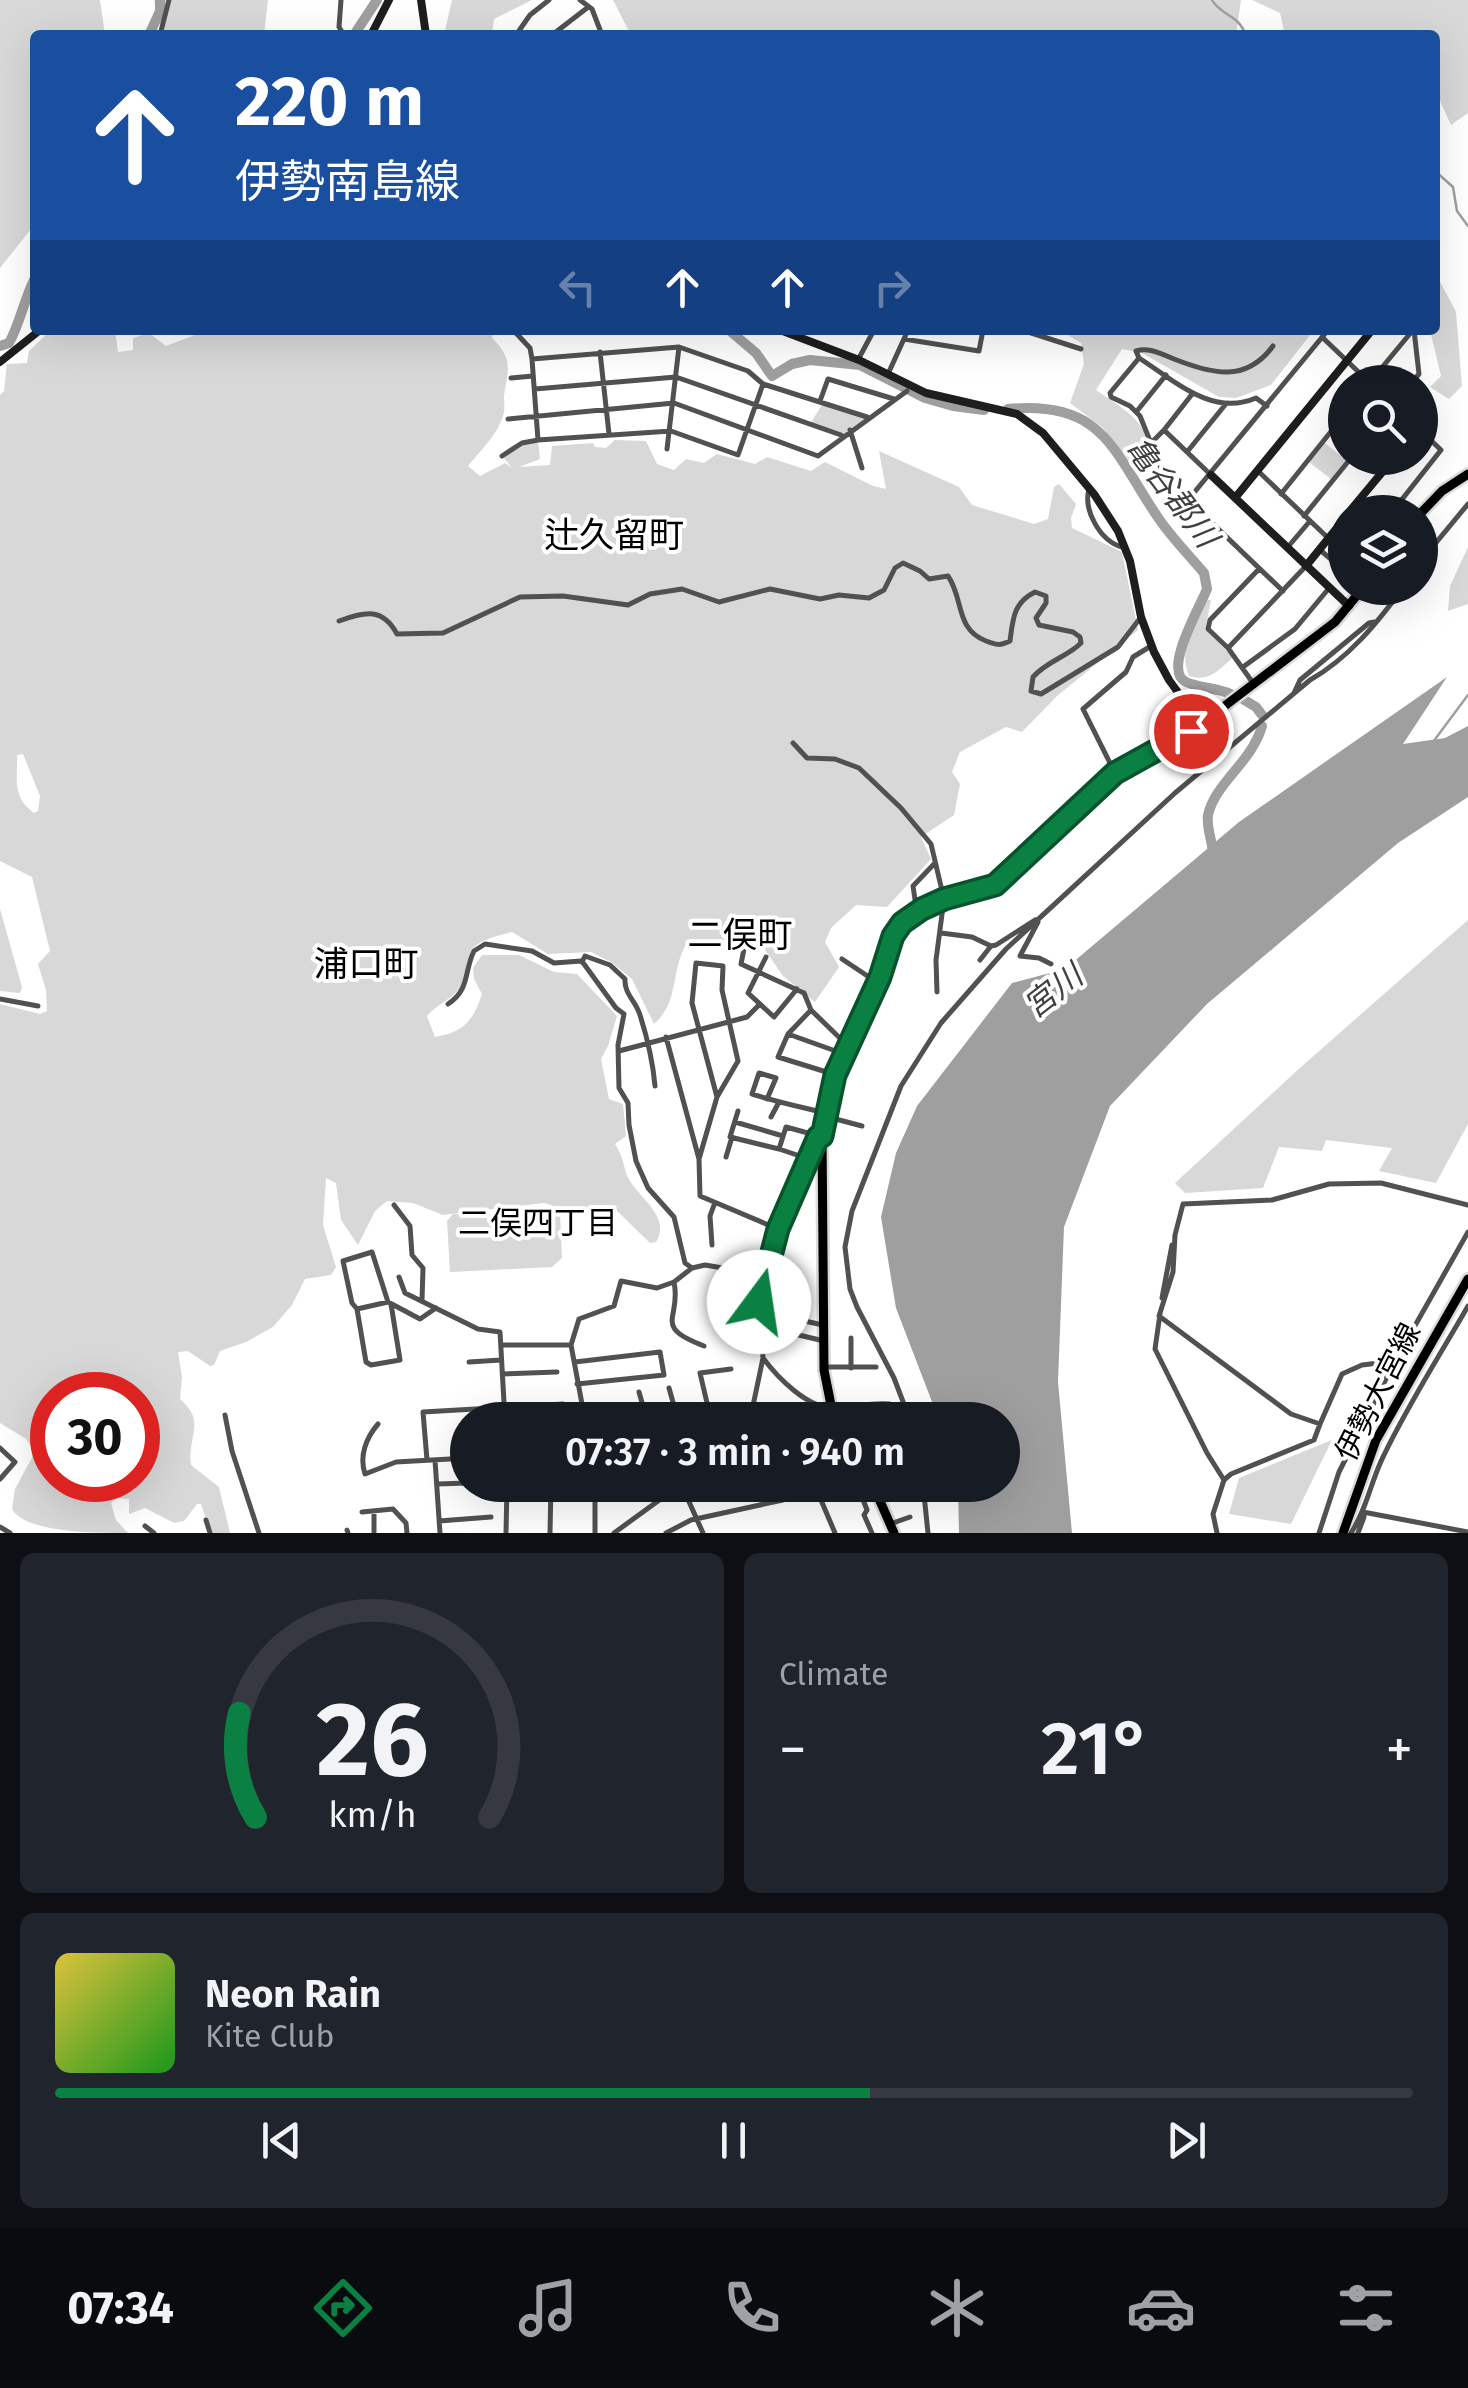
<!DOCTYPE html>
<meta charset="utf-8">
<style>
body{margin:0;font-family:"Fira Sans","Noto Sans JP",sans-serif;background:#20242c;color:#f1f3f6;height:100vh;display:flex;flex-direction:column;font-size:38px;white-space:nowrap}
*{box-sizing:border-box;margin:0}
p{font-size:32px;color:#9ea1a6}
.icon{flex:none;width:55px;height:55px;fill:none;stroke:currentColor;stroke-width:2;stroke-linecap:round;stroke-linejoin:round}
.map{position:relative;height:1533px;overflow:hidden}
.sheet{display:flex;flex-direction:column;gap:20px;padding:20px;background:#0d0f14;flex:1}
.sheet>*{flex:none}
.banner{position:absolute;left:30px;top:30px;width:1410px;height:305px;border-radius:10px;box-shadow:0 10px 40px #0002;background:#1a4fa0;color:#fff;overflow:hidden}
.buttons{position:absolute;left:1328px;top:365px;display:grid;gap:20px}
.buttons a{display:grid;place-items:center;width:110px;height:110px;border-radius:50%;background:#171b24;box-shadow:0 10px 40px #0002;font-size:50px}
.speed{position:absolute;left:30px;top:1372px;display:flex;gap:20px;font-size:50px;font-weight:700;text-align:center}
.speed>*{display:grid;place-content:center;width:130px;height:130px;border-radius:50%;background:#171b24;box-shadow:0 10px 40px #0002;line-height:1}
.speed .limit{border:15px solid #d22;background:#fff;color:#111}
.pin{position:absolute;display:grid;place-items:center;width:85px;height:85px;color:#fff;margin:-42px;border:5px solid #fff;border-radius:50%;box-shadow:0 2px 10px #0007}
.me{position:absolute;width:110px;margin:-55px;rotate:14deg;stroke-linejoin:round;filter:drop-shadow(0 0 8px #0008)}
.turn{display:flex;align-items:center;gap:35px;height:210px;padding:0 40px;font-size:45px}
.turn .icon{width:130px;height:130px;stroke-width:2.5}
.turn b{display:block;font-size:70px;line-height:85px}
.lanes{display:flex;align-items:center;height:95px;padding:0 40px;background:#0003;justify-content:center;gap:50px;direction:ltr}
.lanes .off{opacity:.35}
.big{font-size:75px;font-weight:600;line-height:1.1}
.sheet .widget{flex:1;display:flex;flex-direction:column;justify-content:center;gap:15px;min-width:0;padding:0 35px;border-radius:15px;background:#20242c}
.sheet .dial{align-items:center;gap:0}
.dial svg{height:260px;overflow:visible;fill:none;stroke:#363941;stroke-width:7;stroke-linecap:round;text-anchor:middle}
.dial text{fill:#f1f3f6;stroke:none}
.song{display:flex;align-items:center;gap:30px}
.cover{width:120px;height:120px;border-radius:15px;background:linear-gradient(135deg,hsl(50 70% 55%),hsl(120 70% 35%))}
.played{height:10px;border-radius:5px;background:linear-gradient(90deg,#0b8043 60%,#363941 60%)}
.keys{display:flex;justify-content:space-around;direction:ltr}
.heat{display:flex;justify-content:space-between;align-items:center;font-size:55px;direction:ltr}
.sheet .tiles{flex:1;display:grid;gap:20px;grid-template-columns:1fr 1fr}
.widget:last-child{grid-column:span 2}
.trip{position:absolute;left:450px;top:1402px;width:570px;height:100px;border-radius:50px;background:#171b24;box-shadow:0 10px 40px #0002;font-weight:600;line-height:100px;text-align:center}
.tab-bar{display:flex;height:160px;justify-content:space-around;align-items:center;background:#090b0e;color:#9ea1a6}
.tab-bar .icon{width:70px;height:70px}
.tab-bar .on{color:#0b8043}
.tab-bar b{font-size:45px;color:#f1f3f6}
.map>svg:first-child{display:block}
.green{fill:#d8d8d8;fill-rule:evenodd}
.water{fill:#9f9f9f}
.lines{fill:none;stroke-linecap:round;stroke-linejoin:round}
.stream{stroke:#9f9f9f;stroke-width:2.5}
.river{stroke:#9f9f9f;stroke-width:10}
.primary-casing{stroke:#dbdbdb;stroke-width:14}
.street{stroke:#515151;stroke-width:5}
.secondary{stroke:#1e1e1e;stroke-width:8}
.primary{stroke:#000;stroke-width:9}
.route-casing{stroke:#07532c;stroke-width:25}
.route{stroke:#0b8043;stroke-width:18}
.labels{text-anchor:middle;stroke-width:8;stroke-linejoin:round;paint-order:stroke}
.street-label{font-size:30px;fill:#000;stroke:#fff}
.water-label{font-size:32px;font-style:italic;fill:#404040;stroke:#fff}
.neighbourhood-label{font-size:32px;fill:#000;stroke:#fff}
.quarter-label{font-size:35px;fill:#000;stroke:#fff}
</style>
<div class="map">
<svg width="1468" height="1533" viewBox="0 0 1468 1533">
<rect width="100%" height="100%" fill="#fff"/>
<path class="green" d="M 0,0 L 100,0 L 105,35 L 35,35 L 35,224 L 0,268 Z
M 154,0 L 268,0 L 264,35 L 162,35 Z
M 452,0 L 532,0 L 494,19 L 492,35 L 444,35 Z
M 613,0 L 1241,0 L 1236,35 L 631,35 Z
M 1252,0 L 1468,0 L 1468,113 L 1451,125 L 1435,90 L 1435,35 L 1285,35 L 1280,13 Z
M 1435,272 L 1456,312 L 1462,386 L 1449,399 L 1430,387 L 1441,376 L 1430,330 L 1435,330 Z
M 51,330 L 115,330 L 118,352 L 133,350 L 133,338 L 149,333 L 166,346 L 208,330 L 494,330 L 492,338 C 514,360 508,369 504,396 C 504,401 505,407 504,412 C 500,432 481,450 468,466 L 480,476 L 505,463 L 512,468 L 502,456 L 518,444 L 538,440 L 540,459 L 519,467 L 550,465 L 552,446 L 593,443 L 595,447 L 606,448 L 615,440 L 646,441 L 657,464 L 674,470 L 686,459 L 704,463 L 717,454 L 755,464 L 767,457 L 811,471 L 825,462 L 873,486 L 886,489 L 879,451 L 959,487 L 972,505 L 1034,524 L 1048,519 L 1054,487 L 1059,484 L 1076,504 L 1071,518 L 1072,528 L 1122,552 L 1138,630 L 1057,696 L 1022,732 L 1006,727 L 960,752 L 952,772 L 960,784 L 954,815 L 921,837 L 931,859 L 887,907 L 856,905 L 831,928 L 825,942 L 839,967 L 815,1002 L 783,976 L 763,947 L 715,950 L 687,943 C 670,970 680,1002 654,1024 L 632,979 L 611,962 L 591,952 L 548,954 L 512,932 C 446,948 485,956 458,990 C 450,1000 436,1005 427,1016 L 435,1037 C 464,1032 473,1021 482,994 L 474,979 L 473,968 L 482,955 L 519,955 L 554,972 L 577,974 L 617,1016 L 608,1046 L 601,1059 L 609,1099 L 623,1104 L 626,1136 L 615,1144 C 622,1155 623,1162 626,1173 C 634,1196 673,1215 656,1242 L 650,1243 L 613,1207 L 577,1213 L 544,1203 L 443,1215 L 413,1203 L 387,1201 L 375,1211 L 358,1245 L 341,1220 L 336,1183 L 326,1178 L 323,1225 L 336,1267 L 331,1275 L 305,1279 L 292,1305 L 273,1327 L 246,1342 L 220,1351 L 214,1365 L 210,1366 L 188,1351 L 178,1352 L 182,1377 L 180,1399 C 207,1423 187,1434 191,1465 L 219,1487 L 230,1533 L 211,1533 L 201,1504 L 197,1504 L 184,1521 L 174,1523 L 145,1508 L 129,1514 L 129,1499 L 116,1498 L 111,1503 L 116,1520 L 128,1533 C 97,1533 25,1533 12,1509 L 15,1489 L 35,1452 L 26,1439 L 0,1423 L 0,1004 L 40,1014 L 47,1011 L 46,990 L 38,964 L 50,951 L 32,877 L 0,861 L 0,395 L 4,391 L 7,364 L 27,363 L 29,351 ZM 23,754 L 40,796 L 38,811 L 34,813 C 11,796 18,779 17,755 ZM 52,1395 L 138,1395 L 138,1480 L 52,1480 Z
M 1044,330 L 1314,330 L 1271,385 L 1236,398 L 1219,397 L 1142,353 L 1122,349 L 1096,390 C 1140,420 1149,422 1151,477 L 1142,476 L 1102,427 L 1070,403 L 1084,364 L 1081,343 L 1068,335 Z
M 823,403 L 867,417 L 843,436 L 810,424 Z
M 1325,443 L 1346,460 L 1331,479 L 1309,462 Z
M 1468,547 L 1468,604 L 1448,611 L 1450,586 Z
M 1205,600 L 1211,600 L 1205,630 L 1233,657 C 1218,671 1210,682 1189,676 C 1178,650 1193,625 1205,600 Z
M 0,909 L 22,987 L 20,993 L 0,991 Z
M 1468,920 L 1468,1124 L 1436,1183 L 1379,1171 L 1392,1148 L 1326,1140 L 1322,1151 L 1279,1147 L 1263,1188 L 1185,1193 L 1175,1183 L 1301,1067 Z
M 453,1214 L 560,1214 L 562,1258 L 552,1267 L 450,1272 L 447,1221 Z
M 1332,1440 L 1291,1524 L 1229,1514 L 1239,1478 Z"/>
<path class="water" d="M 1447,677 L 1403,744 L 1445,738 L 1468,726 L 1468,797 L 1398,843 L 1207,1004 L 1110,1106 L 1064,1227 L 1058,1382 L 1072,1533 L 959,1533 L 958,1485 L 1002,1485 L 1002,1420 L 939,1420 L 896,1308 L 881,1217 L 896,1153 L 917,1106 L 1012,983 L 1065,969 L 1239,822 Z"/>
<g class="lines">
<path class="stream" d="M 1212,0 C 1220,15 1241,16 1245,35
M 1435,171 L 1453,187 L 1457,211 L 1468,226
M 1433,742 L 1468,695"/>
<path class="river" d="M 149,35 L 160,11 L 160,0
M 354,35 L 377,0
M 729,330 L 756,353 L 772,376 L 792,364 L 810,360 L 860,365 L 925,398 L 953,406 L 984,410
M 0,346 L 9,343 C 20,324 24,299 35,278
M 1008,409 C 1105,400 1113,452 1159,519 C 1172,538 1189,555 1204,573 L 1207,589 C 1200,607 1162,671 1186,682 C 1200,688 1217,688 1231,694
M 1241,698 L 1256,707 L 1262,715
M 1213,855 C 1213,842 1206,828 1208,815 C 1215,783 1252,762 1262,726"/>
<g class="primary-casing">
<path id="primary" d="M 1420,514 L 1442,491 L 1468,474
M 834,1420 L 824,1370 L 822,1136 L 835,1075 L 881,977 L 893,936 L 902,923 L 922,909 L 995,885 L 1115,773 L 1176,741 L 1201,724 L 1335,622 L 1363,588
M 873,1485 L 894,1533
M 1343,1533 L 1376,1440 L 1468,1279"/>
</g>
<path class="street" d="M 341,0 L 339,27 L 344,35
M 580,0 L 592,9 L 602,35
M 160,35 L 169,0
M 516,35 L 530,15 L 549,0
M 552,35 L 587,8
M 1022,330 L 1081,349
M 515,332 L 530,348 L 532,359
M 1322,337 L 1369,382
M 904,339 L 979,351 L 983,330
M 600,352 L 609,434
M 859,358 L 874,330
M 1139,358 L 1136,351 C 1150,347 1161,354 1174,359 C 1212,374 1246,383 1273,346
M 888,374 L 908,330
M 511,378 L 533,376
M 1370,382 L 1413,330
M 1412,382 L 1419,374 L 1414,330
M 763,384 L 738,455 L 671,431 L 538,440 L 532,359 L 679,347 L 748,371 L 763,384 L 867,417
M 535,389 L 676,377 L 841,435
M 1193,393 L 1164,430 L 1211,475
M 820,401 L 828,379 L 894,399
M 1267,406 L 1256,398 C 1212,417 1175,381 1139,358 L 1110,393 L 1111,397 L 1130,406 L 1140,416 L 1165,478 L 1283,591
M 1137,411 L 1166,375
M 508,419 L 674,403 L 818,456 L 907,391
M 850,430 L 862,468
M 1151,443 L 1164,430
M 667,449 L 679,347
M 1187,452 L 1225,405
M 502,456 L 522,443 L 538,440
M 1257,470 L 1327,537
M 1089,489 C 1083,510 1100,541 1122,547
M 1281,494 L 1345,414
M 1188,500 L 1328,330
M 1392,512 L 1441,450 L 1420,430
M 1304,516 L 1351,458
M 1287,548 L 1310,521
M 1320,550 L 1345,571
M 1420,562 L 1468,504
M 339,621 C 366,611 383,608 397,634 L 443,633 L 520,597 L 563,596 L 628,605 L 650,594 L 682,589 L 719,602 L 770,589 L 820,599 L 839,595 L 869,598 L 884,590 L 895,568 L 903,563 L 920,571 L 929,579 L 948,576 C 964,599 955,629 986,641 C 996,645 1000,646 1010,641 C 1013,619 1013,603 1035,592 L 1046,596 L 1046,603 L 1036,618 L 1039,625 L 1073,632 L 1080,637 L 1081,643 C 1067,657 1047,661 1033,677 L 1031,691 L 1041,694 L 1118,647 L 1141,617
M 1229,647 L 1306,566
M 1243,667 L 1295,629 L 1330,587
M 1253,683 L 1228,648 L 1208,629 L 1210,620 L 1259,569
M 1294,693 L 1300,680 L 1369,623 L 1374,622
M 1194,729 L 1210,749
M 793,743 L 807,758 L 835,759 L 859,768 L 901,808 L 931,844 L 944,899 L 936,960 L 937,992
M 1115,773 L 1083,709 L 1126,672 L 1133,657 L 1151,646
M 917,913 L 913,886 L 935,863
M 1038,922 L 1020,956 L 1039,958 L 1051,964
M 941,933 L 972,937 L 991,946 L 996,945 L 1035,920
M 744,949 L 741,964 L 804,993 L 811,1010 L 848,1046
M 766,957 L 748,993 L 774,1017 L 797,989
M 842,959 L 878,983
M 980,960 L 991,946
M 582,962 L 585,956 L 610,965 L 625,979 C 624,994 636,1001 640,1015 C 647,1037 653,1063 655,1086
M 0,999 L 38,1006
M 448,1004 C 470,990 464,971 474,951 L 485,944 L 532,951 L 554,963 L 581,961 L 584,964 L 616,1008 L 624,1014 L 618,1045 L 619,1088 L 628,1103 L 629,1125 L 636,1161 L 648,1188 L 674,1217 L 685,1263 L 692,1268
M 811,1010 L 788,1034 L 778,1057 L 833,1074
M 788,1034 L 844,1054
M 666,1037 L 699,1159 L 700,1196 L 778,1229
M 619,1051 L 747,1017 L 760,1004
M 767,1099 L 776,1078 L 759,1073 L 752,1094 C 777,1102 801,1107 826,1113
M 738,1111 L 730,1137 L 779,1149 L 786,1127 L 819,1136
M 771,1117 L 779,1102
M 828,1117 L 862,1126
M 735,1122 L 783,1136
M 779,1149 L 809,1159
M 726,1157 L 732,1137
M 699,1159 L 717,1097 L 738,1061 L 722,990 L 723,966 L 696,963 L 692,1003 L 717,1097
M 1183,1204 L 1175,1235 L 1173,1272 L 1159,1316 L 1291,1414 L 1320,1424 L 1342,1374 L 1362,1365 L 1395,1361
M 1183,1204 L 1272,1200 L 1329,1184 L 1381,1183 L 1468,1205
M 394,1205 L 410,1226 L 412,1255 L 423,1268 L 422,1301
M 712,1245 L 710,1216 L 714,1205
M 399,1277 L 405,1293 L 478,1329 L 500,1332 L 505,1420
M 674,1282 C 682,1319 651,1326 704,1346
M 1162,1298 L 1172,1245
M 388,1302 L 357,1309 L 352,1303 L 343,1261 L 372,1252 L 388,1302 L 420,1319 L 436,1308
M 357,1309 L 366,1362 L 371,1365 L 400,1360 L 391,1304
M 1160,1314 L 1155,1349 L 1207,1453 L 1224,1480 L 1213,1514 L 1217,1533
M 823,1325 L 786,1317 L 782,1331 L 824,1341
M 501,1345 L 571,1345
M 763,1358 C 777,1377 808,1409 834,1408 C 854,1408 869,1402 890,1404
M 469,1362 L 501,1360
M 575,1362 L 660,1352 L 664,1375 L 577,1384
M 824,1367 L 876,1367
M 851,1368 L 851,1338
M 502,1374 L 557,1372
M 669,1388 L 678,1420
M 639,1392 L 647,1420
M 225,1415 L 232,1451 L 259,1533
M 585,1420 L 571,1345 L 579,1319 L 614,1306 L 621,1281 L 657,1288 L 674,1282 L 692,1268 L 705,1265 L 764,1275
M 711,1420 L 700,1373 L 731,1369
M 750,1420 L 763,1358 L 759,1302 L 764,1275 L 778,1229 L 817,1137
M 910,1420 L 894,1378 L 857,1307 L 850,1289 L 845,1247 L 852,1211 L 901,1086 L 941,1023 L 1006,949 L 1175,793 L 1310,680 C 1349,658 1377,623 1403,588
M 378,1424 C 366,1438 359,1456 365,1474 L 396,1462 L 468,1458
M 0,1448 L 15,1462 L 0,1479
M 466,1458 L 468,1474
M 427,1460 L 423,1412 L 563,1404
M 435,1460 L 440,1533
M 1224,1480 L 1231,1474 L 1314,1440 L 1320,1424
M 437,1484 L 468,1483
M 923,1485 L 928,1533
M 682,1486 L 703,1533
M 818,1493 L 835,1533
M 862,1497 L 867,1510 L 864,1515 L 872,1533
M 374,1511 L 374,1533
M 362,1512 L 393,1509 L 406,1523 L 407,1533
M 1363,1512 L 1468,1532
M 206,1520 L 210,1533
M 439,1521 L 491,1517
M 890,1524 L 910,1517
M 145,1526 L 154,1533
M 0,1527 L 10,1533
M 347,1530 L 348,1533
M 506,1533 L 507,1485
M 550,1533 L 551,1485
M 595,1533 L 595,1485
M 614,1533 L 680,1485
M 666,1533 L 691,1520 L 783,1500
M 1319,1533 L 1339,1472 L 1395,1361 L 1468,1232
M 1351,1533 C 1367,1509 1371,1480 1384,1455 C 1409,1403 1440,1355 1468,1306
M 1358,1533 L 1364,1517"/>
<path class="secondary" d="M 421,0 L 426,35
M 371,35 L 389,0
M 780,330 L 859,360 L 926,393 L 1017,414 L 1043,433 L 1094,494 L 1118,531 L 1130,561 L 1141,617 L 1154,652 L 1169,680 L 1201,724
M 0,362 L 40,330
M 1211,475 L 1349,606
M 1235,498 L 1372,330
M 1349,512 L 1394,458
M 1306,566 L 1345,518"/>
<use href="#primary" class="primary"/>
</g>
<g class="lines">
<g class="route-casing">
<path id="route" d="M 759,1302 L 778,1229 L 818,1137 L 822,1136 L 835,1075 L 880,977 L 893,936 L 902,923 L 922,909 L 944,899 L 995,885 L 1115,773 L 1191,731"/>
</g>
<use href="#route" class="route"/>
</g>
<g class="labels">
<g class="street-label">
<text transform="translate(1378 1392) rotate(-63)" y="10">伊勢大宮線</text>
</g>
<g class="water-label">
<text transform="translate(1172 492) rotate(53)" y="11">亀谷郡川</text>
<text transform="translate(1053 991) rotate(-38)" y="11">宮川</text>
</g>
<g class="neighbourhood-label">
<text x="538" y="1234">二俣四丁目</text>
</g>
<g class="quarter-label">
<text x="614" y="547">辻久留町</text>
<text x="740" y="947">二俣町</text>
<text x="366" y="976">浦口町</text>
</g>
</g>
</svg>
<div class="buttons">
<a><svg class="icon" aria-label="search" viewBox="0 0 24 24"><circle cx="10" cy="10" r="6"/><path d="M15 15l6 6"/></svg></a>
<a><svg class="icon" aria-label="layers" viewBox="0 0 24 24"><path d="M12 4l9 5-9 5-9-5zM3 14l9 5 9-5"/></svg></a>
</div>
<div class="speed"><div class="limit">30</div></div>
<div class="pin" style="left:1191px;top:731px;background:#d93025"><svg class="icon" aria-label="arrive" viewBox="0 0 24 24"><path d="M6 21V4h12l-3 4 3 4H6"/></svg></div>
<svg class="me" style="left:759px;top:1302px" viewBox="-20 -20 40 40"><circle r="19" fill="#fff"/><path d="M0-13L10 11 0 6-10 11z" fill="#0b8043"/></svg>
<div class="trip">07:37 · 3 min · 940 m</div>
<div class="banner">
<div class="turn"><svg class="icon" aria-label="ahead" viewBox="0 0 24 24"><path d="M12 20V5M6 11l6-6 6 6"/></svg><div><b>220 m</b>伊勢南島線</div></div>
<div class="lanes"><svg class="icon off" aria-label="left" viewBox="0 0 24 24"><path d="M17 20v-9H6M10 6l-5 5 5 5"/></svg><svg class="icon" aria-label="ahead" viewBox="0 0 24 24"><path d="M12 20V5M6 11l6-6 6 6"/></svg><svg class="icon" aria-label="ahead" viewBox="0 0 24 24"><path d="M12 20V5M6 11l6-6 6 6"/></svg><svg class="icon off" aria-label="right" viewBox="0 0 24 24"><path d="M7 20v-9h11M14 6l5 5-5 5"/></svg></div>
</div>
</div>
<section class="sheet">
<div class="tiles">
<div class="widget dial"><svg viewBox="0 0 100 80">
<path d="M14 69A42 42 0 1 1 86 69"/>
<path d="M14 69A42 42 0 0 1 9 37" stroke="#0b8043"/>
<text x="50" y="56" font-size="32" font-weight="700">26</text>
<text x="50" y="72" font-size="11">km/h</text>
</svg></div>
<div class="widget"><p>Climate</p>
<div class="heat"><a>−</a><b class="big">21°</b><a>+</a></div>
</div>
<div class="widget">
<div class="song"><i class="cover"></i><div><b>Neon Rain</b><p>Kite Club</p></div></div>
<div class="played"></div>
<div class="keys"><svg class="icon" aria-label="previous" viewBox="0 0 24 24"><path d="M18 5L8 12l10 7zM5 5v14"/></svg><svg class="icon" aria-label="pause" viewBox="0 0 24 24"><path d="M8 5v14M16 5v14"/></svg><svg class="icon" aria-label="next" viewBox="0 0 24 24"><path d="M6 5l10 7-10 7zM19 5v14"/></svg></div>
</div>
</div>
</section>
<nav class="tab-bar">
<b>07:34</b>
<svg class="icon on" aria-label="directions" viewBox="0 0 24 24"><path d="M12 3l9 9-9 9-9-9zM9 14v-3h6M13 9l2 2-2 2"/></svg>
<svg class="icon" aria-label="music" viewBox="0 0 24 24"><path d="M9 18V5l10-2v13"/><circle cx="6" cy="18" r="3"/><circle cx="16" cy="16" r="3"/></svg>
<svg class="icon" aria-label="phone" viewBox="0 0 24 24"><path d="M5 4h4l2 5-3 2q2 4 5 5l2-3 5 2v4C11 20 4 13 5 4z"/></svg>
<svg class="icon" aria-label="climate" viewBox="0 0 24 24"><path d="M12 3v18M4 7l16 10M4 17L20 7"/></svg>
<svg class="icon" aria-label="car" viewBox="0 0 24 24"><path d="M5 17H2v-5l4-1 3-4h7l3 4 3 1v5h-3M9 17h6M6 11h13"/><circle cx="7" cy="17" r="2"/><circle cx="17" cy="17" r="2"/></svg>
<svg class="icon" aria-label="filters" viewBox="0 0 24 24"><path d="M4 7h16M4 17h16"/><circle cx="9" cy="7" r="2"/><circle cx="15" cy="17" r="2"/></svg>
</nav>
